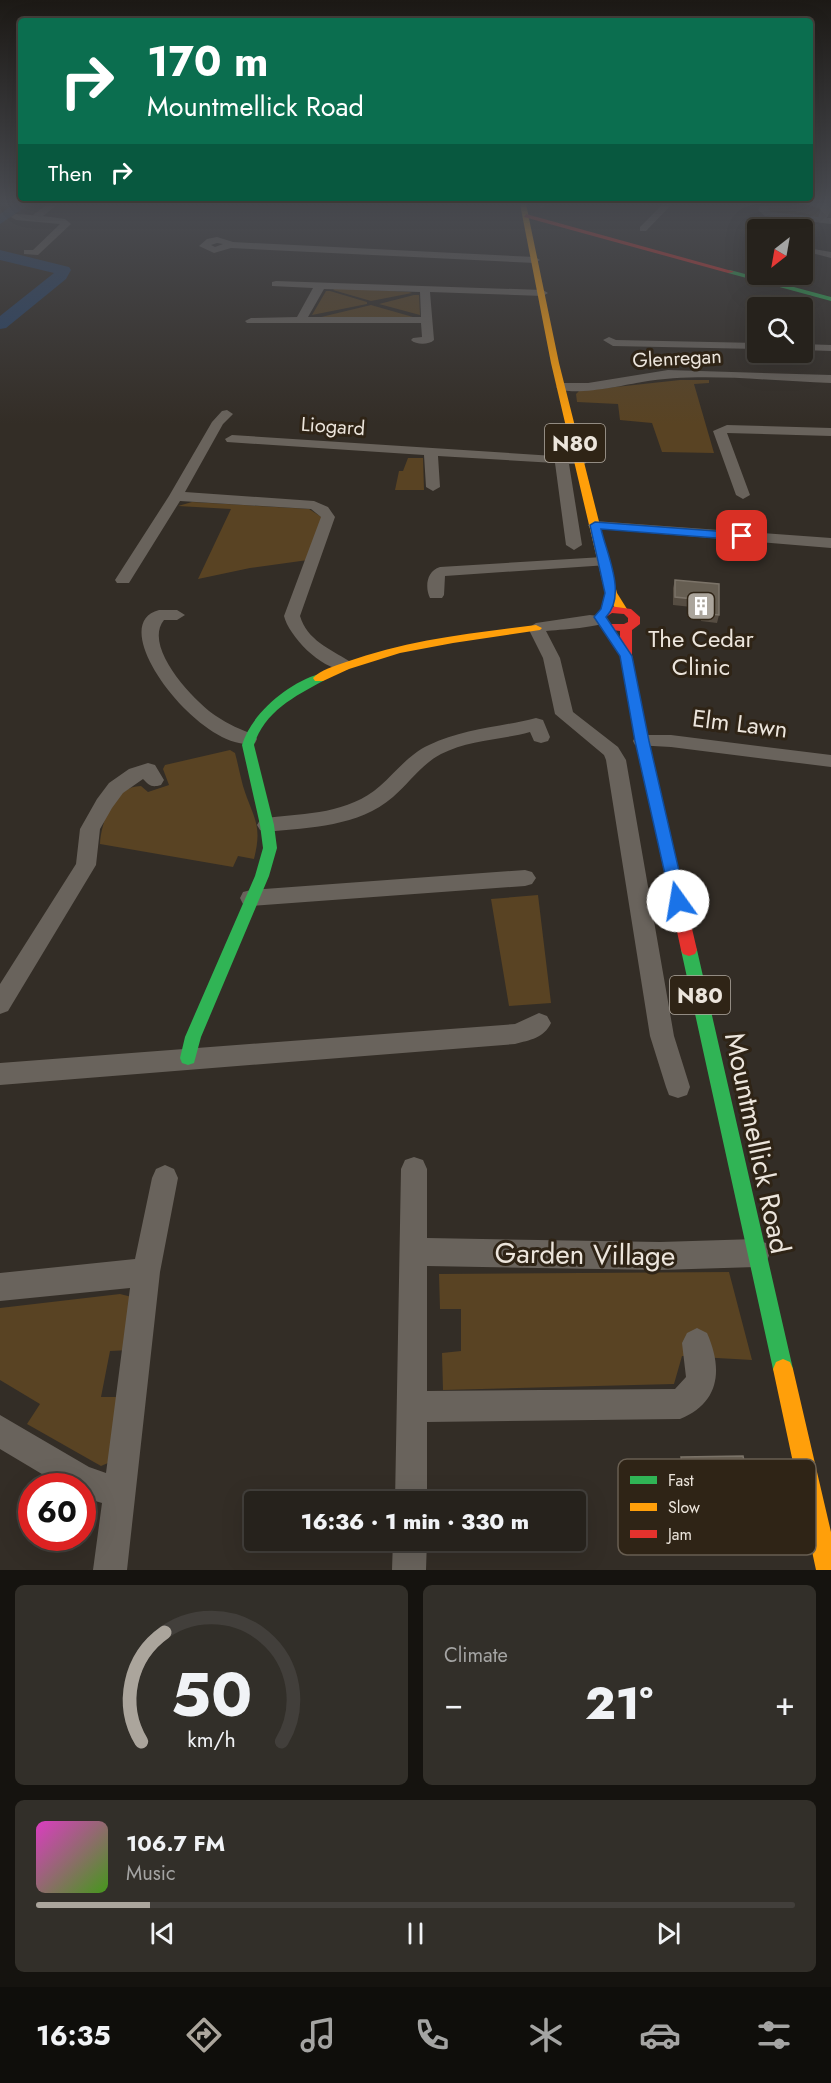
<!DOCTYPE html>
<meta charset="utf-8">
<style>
body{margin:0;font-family:Jost,sans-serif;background:#322f29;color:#f1f3f6;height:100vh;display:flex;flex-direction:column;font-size:22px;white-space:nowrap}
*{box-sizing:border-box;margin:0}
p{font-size:20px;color:#a4a4a3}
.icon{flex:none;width:33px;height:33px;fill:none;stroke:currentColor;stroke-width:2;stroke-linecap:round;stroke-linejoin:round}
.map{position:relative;height:1570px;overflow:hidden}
.details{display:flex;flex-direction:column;gap:15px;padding:15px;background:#15130f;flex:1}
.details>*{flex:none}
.hud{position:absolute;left:18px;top:18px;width:795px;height:183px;border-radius:6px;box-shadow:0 6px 24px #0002,0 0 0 2px #423f3b;background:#0b6e4f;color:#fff;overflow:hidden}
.needle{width:39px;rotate:211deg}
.buttons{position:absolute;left:747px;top:219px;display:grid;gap:12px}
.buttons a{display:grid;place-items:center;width:66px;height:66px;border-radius:6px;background:#26221c;box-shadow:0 6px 24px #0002,0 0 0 2px #423f3b;font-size:30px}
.speed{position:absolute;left:18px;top:1473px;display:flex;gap:12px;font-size:30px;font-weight:700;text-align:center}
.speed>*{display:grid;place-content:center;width:78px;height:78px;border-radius:50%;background:#26221c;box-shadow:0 6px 24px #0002,0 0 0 2px #423f3b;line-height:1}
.speed .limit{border:9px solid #d22;background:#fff;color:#111}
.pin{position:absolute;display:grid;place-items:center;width:51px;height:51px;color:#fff;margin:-26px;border-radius:12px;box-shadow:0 3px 9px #0006}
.me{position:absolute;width:66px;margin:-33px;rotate:347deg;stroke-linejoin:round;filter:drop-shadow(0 0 4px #0008)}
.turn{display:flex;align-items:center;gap:21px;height:126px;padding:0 30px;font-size:27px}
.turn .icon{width:78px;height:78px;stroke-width:2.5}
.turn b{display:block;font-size:42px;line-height:51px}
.then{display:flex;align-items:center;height:57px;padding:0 30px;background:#0003;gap:12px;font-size:22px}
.big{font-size:45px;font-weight:800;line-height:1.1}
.details .widget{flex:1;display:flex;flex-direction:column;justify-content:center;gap:9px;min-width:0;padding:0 21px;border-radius:9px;background:#322f29}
.details .dial{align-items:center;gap:0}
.dial svg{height:156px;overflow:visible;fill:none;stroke:#423f3b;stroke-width:7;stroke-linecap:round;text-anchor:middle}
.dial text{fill:#f1f3f6;stroke:none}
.song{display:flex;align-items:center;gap:18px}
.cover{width:72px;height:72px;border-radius:9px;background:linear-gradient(135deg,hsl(310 70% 55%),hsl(100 70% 35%))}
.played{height:6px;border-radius:3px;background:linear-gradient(90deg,#aba59c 15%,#423f3b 15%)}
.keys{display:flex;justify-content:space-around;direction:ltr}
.heat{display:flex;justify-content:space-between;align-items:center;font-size:33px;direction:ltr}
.details .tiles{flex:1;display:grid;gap:15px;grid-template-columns:1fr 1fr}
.widget:last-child{grid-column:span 2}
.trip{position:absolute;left:244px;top:1491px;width:342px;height:60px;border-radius:6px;background:#26221c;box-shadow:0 6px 24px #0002,0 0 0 2px #423f3b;font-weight:800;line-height:60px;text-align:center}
.tabs{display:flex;height:96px;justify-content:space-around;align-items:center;background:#0f0e0b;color:#a4a4a3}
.tabs .icon{width:42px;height:42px}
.tabs .current{color:#aba59c}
.tabs b{font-size:27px;color:#f1f3f6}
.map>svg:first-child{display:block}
.green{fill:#594323}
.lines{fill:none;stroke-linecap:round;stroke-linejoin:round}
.river{fill:#284265;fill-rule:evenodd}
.street{fill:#69635c;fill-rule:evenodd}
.fast{fill:#30b455;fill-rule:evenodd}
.slow{fill:#ff9f0a;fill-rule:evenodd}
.jam{fill:#e5322d;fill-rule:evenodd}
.wall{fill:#564d42}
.building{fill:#665e52;stroke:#7b7368;stroke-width:1.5}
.route{fill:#1a73e8;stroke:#114b97;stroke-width:1.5}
.labels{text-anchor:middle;stroke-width:6;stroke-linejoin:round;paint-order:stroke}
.far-street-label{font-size:20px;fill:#ece5dc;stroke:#2f2416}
.shield{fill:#2f2416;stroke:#b3aba1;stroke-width:1.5}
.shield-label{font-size:22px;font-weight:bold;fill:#ece5dc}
.poi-label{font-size:24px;fill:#ece5dc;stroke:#2f2416}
.street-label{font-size:24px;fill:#ece5dc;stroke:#2f2416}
.near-street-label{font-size:28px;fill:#ece5dc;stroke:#2f2416}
.key{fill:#2f2416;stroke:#685e51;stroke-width:1.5}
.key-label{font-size:16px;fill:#ece5dc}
</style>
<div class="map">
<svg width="831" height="1570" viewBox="0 0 831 1570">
<rect width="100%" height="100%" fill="#332d26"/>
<path class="green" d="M 773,204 L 817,204 L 824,209 L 820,209 L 819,213 L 821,216 L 815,218 L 774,214 L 768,211 L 767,207 Z
M 336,288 L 409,292 L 412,293 L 371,301 L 333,290 Z
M 326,291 L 330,291 L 367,302 L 367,304 L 312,315 Z
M 414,295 L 419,295 L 420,315 L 379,304 Z
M 371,305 L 413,317 L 317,318 Z
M 680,380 L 709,380 L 709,383 L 694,384 L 714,453 L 662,452 L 652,423 L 620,420 L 618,404 L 577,402 L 576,394 L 579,391 Z
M 408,458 L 423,458 L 424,490 L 395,490 L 399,471 L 403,471 Z
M 192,502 L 309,509 L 323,518 L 308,560 L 250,568 L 198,579 L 231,509 L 178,506 Z
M 230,750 L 235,753 C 238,764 240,775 243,786 C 253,818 263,824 254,859 L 238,856 L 233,867 L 100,844 C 101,822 114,786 141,786 L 148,792 L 169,785 L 163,769 L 165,765 Z
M 538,895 L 551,1003 L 509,1006 L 491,899 Z
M 729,1272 L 752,1360 L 682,1356 L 674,1384 L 443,1390 L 442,1353 L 461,1351 L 461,1309 L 440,1309 L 439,1274 Z
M 120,1294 L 132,1297 L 130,1350 L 110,1351 L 101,1397 L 122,1397 L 108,1463 L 101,1466 L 27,1424 L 40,1404 L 0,1380 L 0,1308 Z"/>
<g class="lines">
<path class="river" d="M 14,204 L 30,204 L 0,224 L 0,214 Z
M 0,250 L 69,267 L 71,270 L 66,279 L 6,328 L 0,329 L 0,316 L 54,273 L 0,260 Z"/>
<path class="street" d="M 48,204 L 58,204 L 43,216 L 65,219 L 71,224 L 38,255 L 24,254 L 24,250 L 33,250 L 60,224 L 16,220 L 11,217 L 16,214 L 33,215 Z
M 540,204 L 553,204 L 540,208 Z
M 663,204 L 672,204 L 646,231 L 640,231 L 640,227 Z
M 761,204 L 770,204 L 768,209 L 771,212 L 818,217 L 821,209 L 817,204 L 827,204 L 831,208 L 827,218 L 831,218 L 831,224 L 765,216 L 758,210 Z
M 217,237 L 233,242 L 535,257 L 540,260 L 535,263 L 231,248 L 214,253 L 199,246 L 207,239 ZM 217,243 L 223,244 L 215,247 L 211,245 Z
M 808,248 L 831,252 L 831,258 L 808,252 Z
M 276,281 L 543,290 L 548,293 L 543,296 L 430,292 L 434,340 C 429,345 416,345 411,340 L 413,338 L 422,337 L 421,323 L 247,323 L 245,321 L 251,318 L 297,317 L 313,288 L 272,286 L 272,282 ZM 324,289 L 420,292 L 421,317 L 308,317 Z
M 609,337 L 616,340 L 758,343 L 758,349 L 613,346 L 603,340 Z
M 802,344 L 831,345 L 831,351 L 802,350 Z
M 668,370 L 831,375 L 831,383 C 771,381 700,372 642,382 C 624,385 568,398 556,387 L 562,383 L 588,383 Z
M 227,410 L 233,414 L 223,424 L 185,492 L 314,501 L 328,507 L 335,517 L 300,616 C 307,640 330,649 349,661 L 352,665 L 349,669 C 326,675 289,637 284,616 L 321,517 L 311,509 L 180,501 L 129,583 L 117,583 L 115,580 L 169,496 L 212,422 L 222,411 Z
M 727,425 L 831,428 L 831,436 L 727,433 L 750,495 L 743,499 L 736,495 L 713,431 Z
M 232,435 L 585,458 L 587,461 L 585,464 L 569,464 L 582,545 L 574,550 L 566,545 L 555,463 L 438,456 L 440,487 L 433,491 L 426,487 L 424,455 L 227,442 L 225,439 Z
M 595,521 L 831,538 L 831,548 L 590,528 L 588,525 Z
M 603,557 L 611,562 L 608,565 L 445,576 L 444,595 L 442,598 L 430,598 C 425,588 426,571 440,567 Z
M 159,610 L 177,610 L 185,615 L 177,620 L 164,620 C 142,647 195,702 216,716 C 228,724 241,730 255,735 L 257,739 L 255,743 C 205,757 100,625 159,610 Z
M 590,615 L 606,617 L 608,621 C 603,627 558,630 546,631 L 560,658 L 573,712 L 618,747 L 626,760 L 674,1036 L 690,1087 L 687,1095 L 678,1098 L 669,1095 L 666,1087 L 650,1036 L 606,760 L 604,755 L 555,714 L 543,658 L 528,628 L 536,623 Z
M 536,718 L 543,720 L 550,737 L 548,741 L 541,743 L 534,741 L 530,732 C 501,740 468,740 441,754 C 422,764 409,783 393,797 C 358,827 311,827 267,832 L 260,830 L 257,825 L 260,820 L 267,818 C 307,813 348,814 380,786 C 396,772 409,754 429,745 C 462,729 501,727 536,718 Z
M 642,735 L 671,735 L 831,755 L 831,767 L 671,747 L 635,745 L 633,741 L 635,737 Z
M 148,763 L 155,765 L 164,780 L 161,785 C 151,788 149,785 143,779 L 123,793 L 112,808 L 100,829 L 96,865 L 8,1011 L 0,1014 L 0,984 L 76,864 L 80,829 L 97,799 L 109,783 L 129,769 Z
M 525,870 L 532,872 L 536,878 L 532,884 L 525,886 L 251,906 L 243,904 L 240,898 L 243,892 L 251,890 Z
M 539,1013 L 547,1016 L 551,1023 C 544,1038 530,1040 515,1044 L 0,1085 L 0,1063 L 515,1024 Z
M 414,1157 L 423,1160 L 427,1169 L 427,1238 L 660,1242 L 756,1239 L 766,1243 L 770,1253 L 766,1263 L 756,1267 L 660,1270 L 427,1266 L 427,1391 L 675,1389 L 686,1377 L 682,1343 L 687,1333 L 697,1328 L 707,1333 C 723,1369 720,1403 680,1419 L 427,1422 L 427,1502 L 395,1502 L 401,1169 L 405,1160 Z
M 165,1165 L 174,1169 L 178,1178 L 160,1272 L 127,1570 L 93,1570 L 102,1503 L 82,1497 L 82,1486 L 62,1486 L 0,1449 L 0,1415 L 89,1467 L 106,1473 L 130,1288 L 0,1301 L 0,1273 L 135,1259 L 152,1178 L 156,1169 Z
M 393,1540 L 427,1540 L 426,1570 L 392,1570 Z"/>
<path class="fast" d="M 730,270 L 831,297 L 831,301 L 728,273 L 728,271 Z
M 319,674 L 323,675 L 325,678 L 323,681 C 295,696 264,712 254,745 L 274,825 L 277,848 L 269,876 L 201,1037 L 194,1063 L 188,1065 L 182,1063 L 180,1058 L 185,1037 L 255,876 L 263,848 L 260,825 L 242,745 C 251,714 288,683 319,674 Z
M 689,944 L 695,946 L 697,950 L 793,1369 L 790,1376 L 783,1379 L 776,1376 L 773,1369 L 681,950 L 683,946 Z"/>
<path class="slow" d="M 520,204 L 526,204 L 559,363 L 617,593 L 627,609 L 625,611 L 617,611 L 605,593 L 551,363 Z
M 536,625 L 542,628 L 540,630 L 453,643 L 400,653 L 349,669 L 323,681 L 315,681 L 313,678 C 320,670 335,666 346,662 C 407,640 472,633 536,625 Z
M 783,1359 L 790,1362 L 793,1369 L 831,1532 L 831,1570 L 816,1570 L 773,1369 L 776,1362 Z"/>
<path class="jam" d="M 526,214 L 732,271 L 734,272 L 728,273 L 524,217 Z
M 609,606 L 631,609 L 640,617 L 640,624 L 632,630 L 632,656 L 648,741 L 697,950 L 695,954 L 689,956 L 683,954 L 681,950 L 636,741 L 620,656 L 620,631 L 604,629 L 594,617 ZM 612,613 L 624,614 L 628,618 L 628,622 L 624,624 L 611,624 L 606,617 Z"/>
</g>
<path class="wall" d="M 675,580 L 719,584 L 719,615 L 717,623 L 701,621 L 701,608 L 673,605 L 673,588 Z
M 681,1457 L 754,1511 L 750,1516 L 743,1516 L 746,1537 L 742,1542 L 713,1542 L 709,1518 L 687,1518 L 678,1463 Z"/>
<path class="building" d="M 675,580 L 719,584 L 719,615 L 703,613 L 703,600 L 675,597 Z
M 743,1456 L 754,1511 L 742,1511 L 746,1537 L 717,1537 L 713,1513 L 691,1513 L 681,1457 Z"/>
<linearGradient id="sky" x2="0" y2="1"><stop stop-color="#1c1915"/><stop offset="0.48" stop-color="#4a4c52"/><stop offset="1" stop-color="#4a4c52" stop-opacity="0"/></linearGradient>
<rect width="831" height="424" fill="url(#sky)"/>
<path class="route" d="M 595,522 L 742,533 L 748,536 L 742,540 L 601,529 C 607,555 627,595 606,617 L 632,656 L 649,741 L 686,901 L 683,905 L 673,905 L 671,901 L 635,741 L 620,656 L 594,617 L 601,609 L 605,593 L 590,525 Z"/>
<defs>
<g id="building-square" transform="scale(1.5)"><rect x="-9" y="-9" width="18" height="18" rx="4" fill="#aba59c" stroke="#2f2416"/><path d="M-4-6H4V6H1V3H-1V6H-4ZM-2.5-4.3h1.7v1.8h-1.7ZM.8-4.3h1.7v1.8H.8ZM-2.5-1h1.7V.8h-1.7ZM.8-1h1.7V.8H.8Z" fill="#fff"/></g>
</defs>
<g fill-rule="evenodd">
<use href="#building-square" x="701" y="606"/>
</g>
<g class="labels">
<g class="far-street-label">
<text transform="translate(677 358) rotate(-3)" y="7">Glenregan</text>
<text transform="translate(333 426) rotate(4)" y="7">Liogard</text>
</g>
<g class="shield">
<rect x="545" y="424" width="60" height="38" rx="4.5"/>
<rect x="670" y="976" width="60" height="38" rx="4.5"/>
</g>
<g class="shield-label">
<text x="575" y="451">N80</text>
<text x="700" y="1003">N80</text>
</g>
<g class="poi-label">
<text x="701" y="647">The Cedar<tspan x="701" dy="28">Clinic</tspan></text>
</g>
<g class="street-label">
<text transform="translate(740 724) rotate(7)" y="8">Elm Lawn</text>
</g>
<g class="near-street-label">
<text transform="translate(758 1143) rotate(78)" y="10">Mountmellick Road</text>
<text transform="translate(585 1254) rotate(1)" y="10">Garden Village</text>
</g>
</g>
<rect x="618" y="1459" width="198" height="96" rx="9" class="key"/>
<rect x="630" y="1476" width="27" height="8" fill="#30b455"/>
<rect x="630" y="1503" width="27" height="8" fill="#ff9f0a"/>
<rect x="630" y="1530" width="27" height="8" fill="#e5322d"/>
<g class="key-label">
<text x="668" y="1486">Fast</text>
<text x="668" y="1513">Slow</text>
<text x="668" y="1540">Jam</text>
</g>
</svg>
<div class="buttons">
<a><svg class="needle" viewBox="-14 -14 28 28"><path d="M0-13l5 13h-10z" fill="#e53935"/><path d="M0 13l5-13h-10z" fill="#a4a4a3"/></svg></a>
<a><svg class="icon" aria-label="search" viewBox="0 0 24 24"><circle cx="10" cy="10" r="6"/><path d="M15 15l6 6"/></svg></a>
</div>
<div class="speed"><div class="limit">60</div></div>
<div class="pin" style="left:742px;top:536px;background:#d93025"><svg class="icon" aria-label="arrive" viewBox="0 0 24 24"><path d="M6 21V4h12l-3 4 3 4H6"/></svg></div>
<svg class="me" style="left:678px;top:901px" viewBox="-20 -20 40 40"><circle r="19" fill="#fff"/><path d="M0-13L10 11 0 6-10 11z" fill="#1a73e8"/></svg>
<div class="trip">16:36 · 1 min · 330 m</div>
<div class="hud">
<div class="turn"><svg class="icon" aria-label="right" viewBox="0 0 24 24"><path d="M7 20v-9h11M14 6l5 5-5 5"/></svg><div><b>170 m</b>Mountmellick Road</div></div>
<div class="then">Then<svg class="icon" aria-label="right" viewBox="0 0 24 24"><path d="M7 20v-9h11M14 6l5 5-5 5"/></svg></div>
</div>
</div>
<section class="details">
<div class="tiles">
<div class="widget dial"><svg viewBox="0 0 100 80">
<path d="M14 69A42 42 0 1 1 86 69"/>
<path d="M14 69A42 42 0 0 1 26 13" stroke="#aba59c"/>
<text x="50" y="56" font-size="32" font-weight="700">50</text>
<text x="50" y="72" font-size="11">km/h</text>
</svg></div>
<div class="widget"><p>Climate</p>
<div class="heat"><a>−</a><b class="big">21°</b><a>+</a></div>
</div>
<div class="widget">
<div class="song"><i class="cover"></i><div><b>106.7 FM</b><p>Music</p></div></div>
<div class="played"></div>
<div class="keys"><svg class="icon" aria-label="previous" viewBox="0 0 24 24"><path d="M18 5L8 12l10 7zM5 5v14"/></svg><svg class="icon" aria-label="pause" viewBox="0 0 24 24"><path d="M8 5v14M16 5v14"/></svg><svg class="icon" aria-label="next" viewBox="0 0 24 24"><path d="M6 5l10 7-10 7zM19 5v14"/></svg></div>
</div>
</div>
</section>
<nav class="tabs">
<b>16:35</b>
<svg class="icon current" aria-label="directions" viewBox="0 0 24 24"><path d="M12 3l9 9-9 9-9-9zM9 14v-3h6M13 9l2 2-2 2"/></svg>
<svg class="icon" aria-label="music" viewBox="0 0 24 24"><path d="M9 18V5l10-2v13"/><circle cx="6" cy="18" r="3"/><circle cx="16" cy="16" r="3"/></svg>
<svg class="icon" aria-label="phone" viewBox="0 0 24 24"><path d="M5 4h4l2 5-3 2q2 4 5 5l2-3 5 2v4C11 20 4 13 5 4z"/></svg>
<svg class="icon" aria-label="climate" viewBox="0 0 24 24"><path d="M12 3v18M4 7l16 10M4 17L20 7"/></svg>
<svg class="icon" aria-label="car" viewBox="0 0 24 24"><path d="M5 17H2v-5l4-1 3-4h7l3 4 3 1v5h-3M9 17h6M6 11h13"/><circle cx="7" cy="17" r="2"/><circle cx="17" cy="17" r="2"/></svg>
<svg class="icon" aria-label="filters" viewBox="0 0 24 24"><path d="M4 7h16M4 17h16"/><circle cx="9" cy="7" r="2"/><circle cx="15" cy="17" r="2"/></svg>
</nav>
